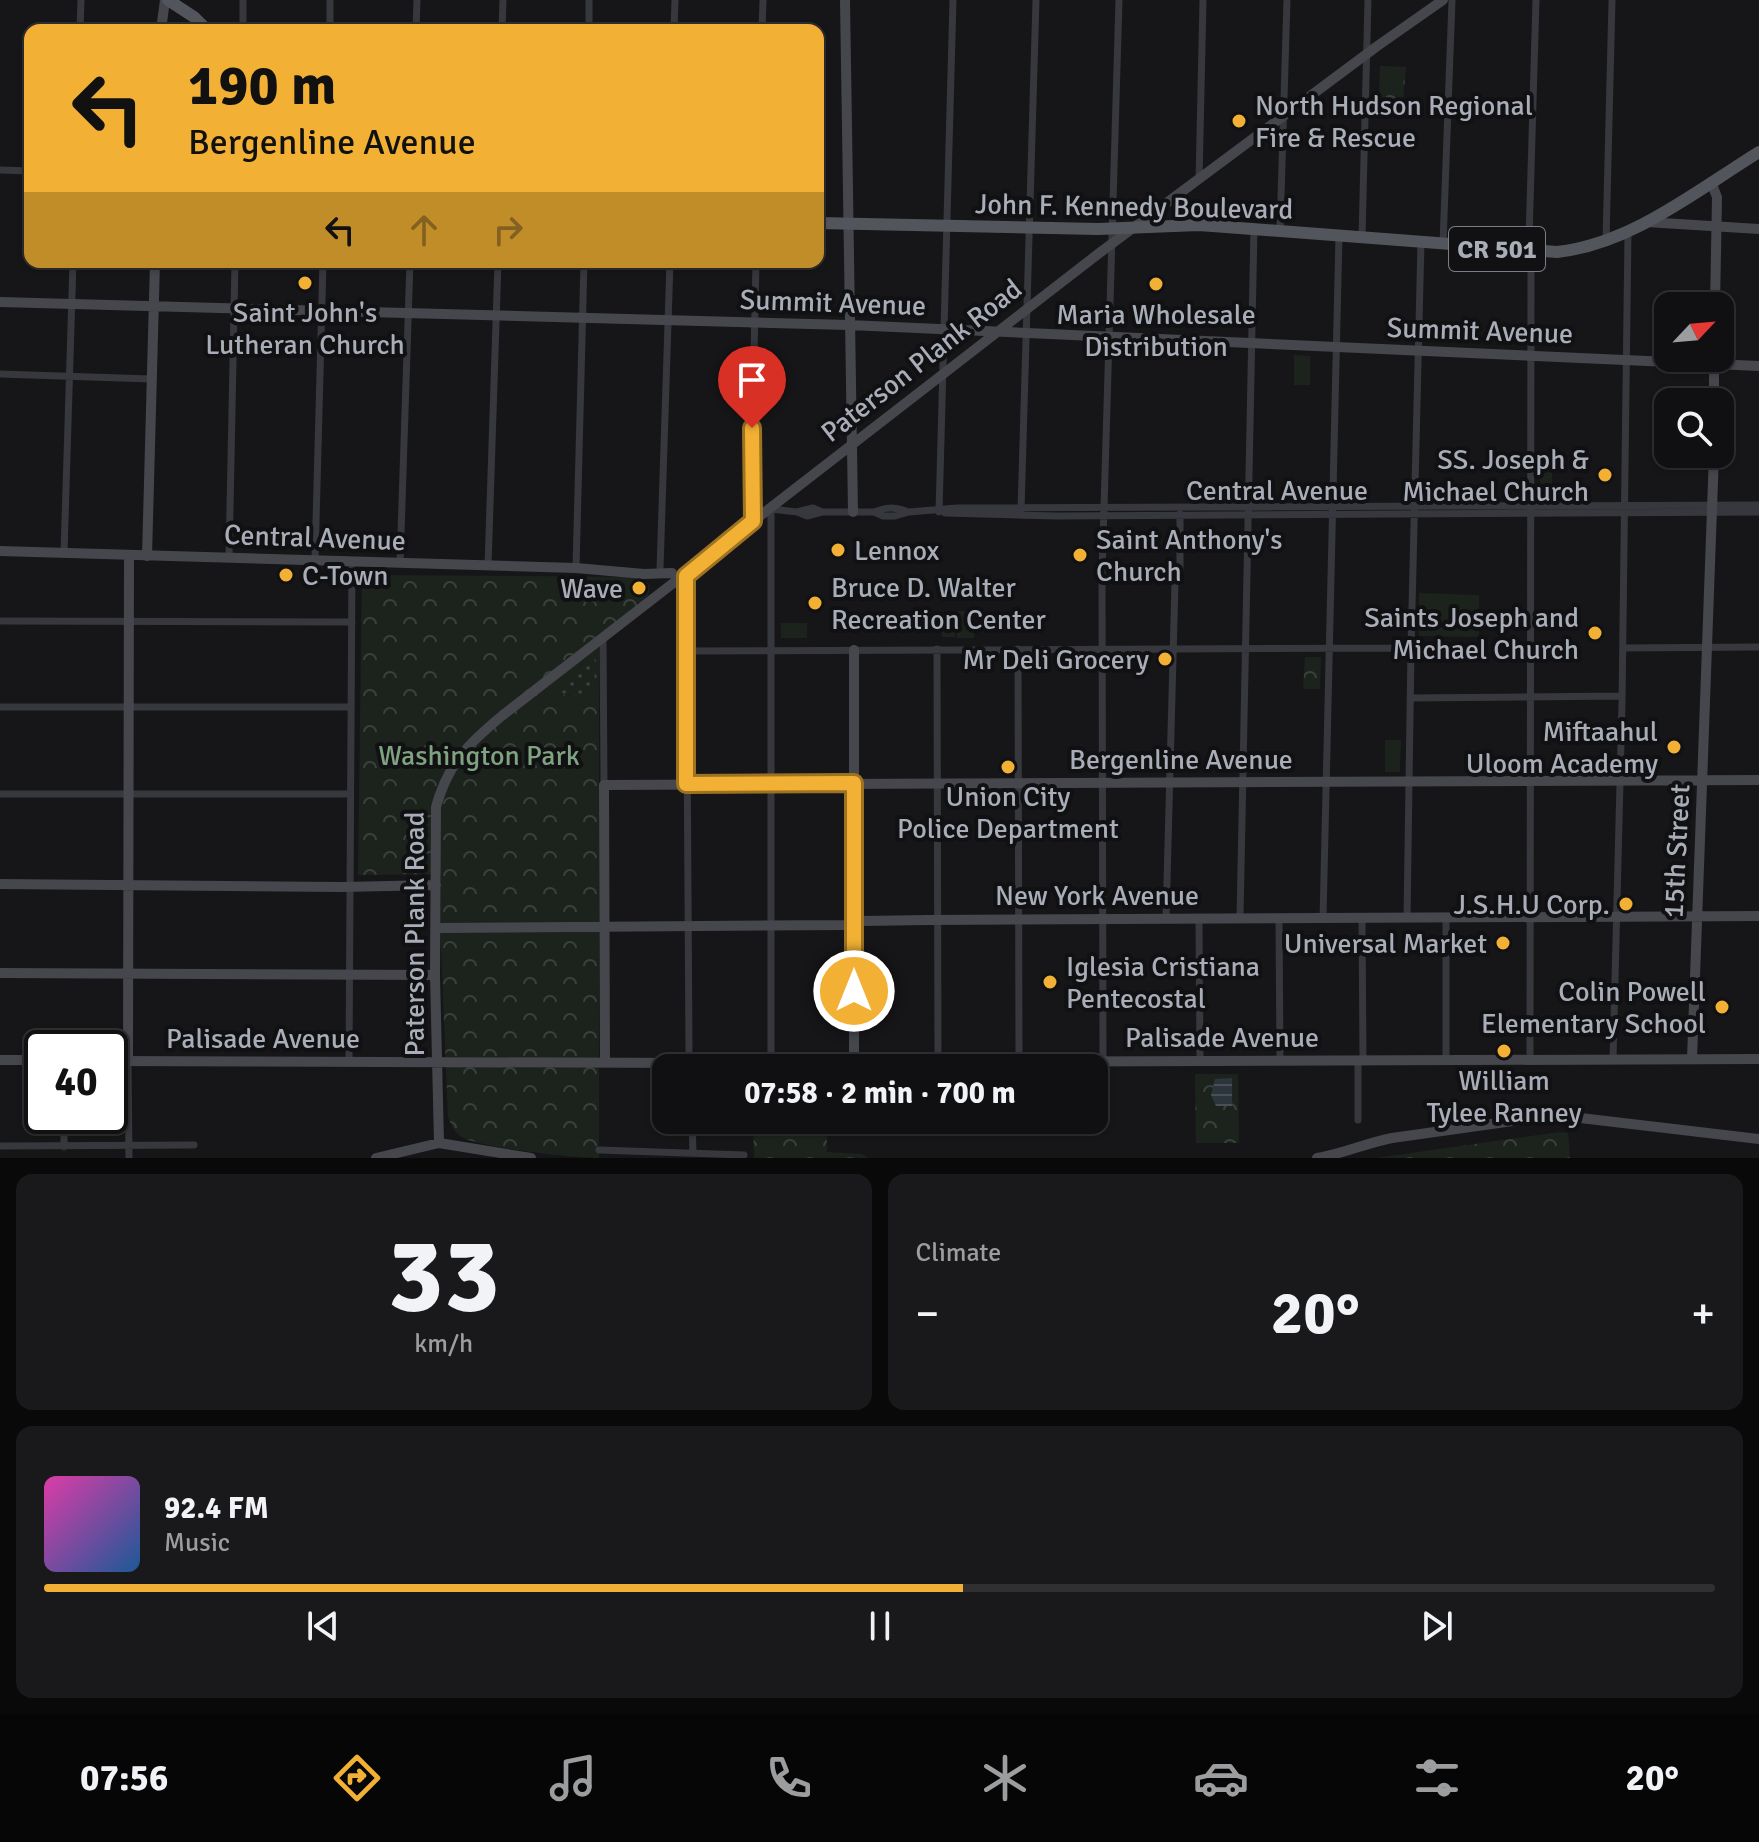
<!DOCTYPE html>
<meta charset="utf-8">
<style>
body{margin:0;font-family:Signika,sans-serif;background:#19191b;color:#f1f3f6;height:100vh;display:flex;flex-direction:column;font-size:30px;white-space:nowrap}
*{box-sizing:border-box;margin:0}
p{font-size:26px;color:#9c9d9f}
.icon{flex:none;width:44px;height:44px;fill:none;stroke:currentColor;stroke-width:2;stroke-linecap:round;stroke-linejoin:round}
.map{position:relative;height:1158px;overflow:hidden}
.sheet{display:flex;flex-direction:column;gap:16px;padding:16px;background:#09090a;flex:1}
.sheet>*{flex:none}
.guide{position:absolute;left:24px;top:24px;width:800px;height:244px;border-radius:16px;box-shadow:0 2px 6px #0004,0 0 0 2px #303032;background:#f2b134;color:#111;overflow:hidden}
.needle{width:52px;rotate:64deg}
.fabs{position:absolute;left:1654px;top:292px;display:grid;gap:16px}
.fabs a{display:grid;place-items:center;width:80px;height:80px;border-radius:16px;background:#101012;box-shadow:0 2px 6px #0004,0 0 0 2px #303032;font-size:40px}
.speed{position:absolute;left:24px;top:1030px;display:flex;gap:16px;font-size:40px;font-weight:700;text-align:center}
.speed>*{display:grid;place-content:center;width:104px;height:104px;border-radius:50%;background:#101012;box-shadow:0 2px 6px #0004,0 0 0 2px #303032;line-height:1}
.speed .limit{border:4px solid #111;border-radius:12px;background:#fff;color:#111}
.pin{position:absolute;display:grid;place-items:center;width:68px;height:68px;color:#fff;margin:-82px -34px;border-radius:50% 50% 50% 0;rotate:-45deg;box-shadow:0 0 8px #0007}
.pin .icon{rotate:45deg}
.me{position:absolute;width:88px;margin:-44px;rotate:0deg;stroke-linejoin:round;filter:drop-shadow(0 0 6px #0008)}
.turn{display:flex;align-items:center;gap:28px;height:168px;padding:0 32px;font-size:36px}
.turn .icon{width:104px;height:104px;stroke-width:2.5}
.turn b{display:block;font-size:56px;line-height:68px}
.lanes{display:flex;align-items:center;height:76px;padding:0 32px;background:#0003;justify-content:center;gap:40px;direction:ltr}
.lanes .off{opacity:.35}
.big{font-size:60px;font-weight:700;line-height:1.1}
.sheet .card{flex:1;display:flex;flex-direction:column;justify-content:center;gap:12px;min-width:0;padding:0 28px;border-radius:16px;background:#19191b}
.sheet .dial{align-items:center;gap:0}
.dial b{font-size:104px;line-height:1}
.song{display:flex;align-items:center;gap:24px}
.cover{width:96px;height:96px;border-radius:12px;background:linear-gradient(135deg,hsl(320 70% 55%),hsl(210 70% 35%))}
.played{height:8px;border-radius:4px;background:linear-gradient(90deg,#f2b134 55%,#303032 55%)}
.keys{display:flex;justify-content:space-around;direction:ltr}
.heat{display:flex;justify-content:space-between;align-items:center;font-size:44px;direction:ltr}
.sheet .tiles{flex:1;display:grid;gap:16px;grid-template-columns:1fr 1fr}
.card:last-child{grid-column:span 2}
.trip{position:absolute;left:652px;top:1054px;width:456px;height:80px;border-radius:16px;background:#101012;box-shadow:0 2px 6px #0004,0 0 0 2px #303032;font-weight:700;line-height:80px;text-align:center}
.dock{display:flex;height:128px;justify-content:space-around;align-items:center;background:#060607;color:#9c9d9f}
.dock .icon{width:56px;height:56px}
.dock .active{color:#f2b134}
.dock b{font-size:36px;color:#f1f3f6}
.map>svg:first-child{display:block}
.grass{fill:#1c231d}
.forest{fill:url(#forest-crowns)}
.garden{fill:url(#garden-dots)}
.water{fill:url(#water-rules)}
.lines{fill:none;stroke-linecap:round;stroke-linejoin:round}
.street{stroke:#37383d;stroke-width:7}
.secondary{stroke:#45474d;stroke-width:10}
.primary{stroke:#53555c;stroke-width:12}
.route-casing{stroke:#9d7322;stroke-width:20}
.route{stroke:#f2b134;stroke-width:14}
.poi-dot{fill:#f2b134;stroke:#111113;stroke-width:3}
.labels{text-anchor:middle;stroke-width:8;stroke-linejoin:round;paint-order:stroke}
.shield{fill:#111113;stroke:#7b7e86;stroke-width:2}
.shield-label{font-size:26px;font-weight:bold;fill:#a8adb8}
.poi-label{font-size:28px;fill:#a8adb8;stroke:#111113;text-anchor:end}
.street-label{font-size:28px;fill:#a8adb8;stroke:#111113}
.park-label{font-size:28px;fill:#7fa381;stroke:#111113}
</style>
<div class="map">
<svg width="1759" height="1158" viewBox="0 0 1759 1158">
<defs>
<pattern id="forest-crowns" width="20" height="18" patternUnits="userSpaceOnUse" patternTransform="scale(2)"><rect width="20" height="18" fill="#1c231d"/><path d="M2 6a3 3 0 1 1 6 0M12 15a3 3 0 1 1 6 0" fill="none" stroke="#3a403c"/></pattern>
<pattern id="garden-dots" width="8" height="8" patternUnits="userSpaceOnUse" patternTransform="scale(2)"><rect width="8" height="8" fill="#1c231d"/><path d="M2 2h.1M6 6h.1" fill="none" stroke="#3a403c" stroke-width="1.8" stroke-linecap="round"/></pattern>
<pattern id="water-rules" width="6" height="5" patternUnits="userSpaceOnUse" patternTransform="scale(2)"><rect width="6" height="5" fill="#2c353c"/><path d="M0 2.5h6" fill="none" stroke="#485056"/></pattern>
</defs>
<rect width="100%" height="100%" fill="#161618"/>
<path class="grass" d="M 1294,355 L 1310,356 L 1310,385 L 1294,385 Z
M 1540,462 L 1560,462 L 1560,472 L 1552,473 L 1552,495 L 1540,495 Z
M 1419,593 L 1479,595 L 1479,637 L 1419,636 Z
M 956,611 L 974,611 L 974,638 L 957,638 L 956,628 L 955,637 L 942,637 L 942,624 L 956,624 Z
M 781,623 L 807,623 L 807,638 L 781,638 Z
M 1385,740 L 1401,740 L 1400,772 L 1385,772 Z"/>
<path class="forest" d="M 1380,66 L 1406,67 L 1403,101 L 1379,100 Z
M 362,575 L 641,577 L 650,586 L 648,596 L 599,637 L 599,1158 C 575,1158 481,1148 462,1137 C 454,1132 452,1126 448,1117 L 440,923 L 441,874 L 358,875 Z
M 1305,657 L 1321,657 L 1320,689 L 1303,689 Z
M 1195,1074 L 1238,1074 L 1239,1143 L 1196,1143 Z
M 753,1120 L 827,1120 L 827,1152 L 861,1154 L 869,1158 L 754,1158 Z
M 1560,1132 L 1568,1133 L 1570,1158 L 1376,1158 Z"/>
<path class="garden" d="M 593,658 L 596,660 L 595,685 L 582,690 L 582,696 L 565,695 L 548,700 L 545,697 Z"/>
<path class="water" d="M 1232,1078 L 1232,1106 L 1216,1106 L 1211,1095 L 1215,1079 Z"/>
<g class="lines">
<path class="street" d="M 80,30 L 81,0
M 243,30 L 243,0
M 330,30 L 330,0
M 416,30 L 417,0
M 502,30 L 503,0
M 589,30 L 589,0
M 674,30 L 675,0
M 762,30 L 763,0
M 0,170 L 30,171
M 1199,180 L 1203,0
M 1280,230 L 1287,0
M 1362,237 L 1368,0
M 1606,241 L 1612,0
M 1443,244 L 1452,0
M 0,374 L 151,379
M 1021,510 L 1036,0
M 797,512 L 813,508 L 822,512 L 874,512 L 883,516 L 895,516 L 909,512 L 957,508 L 1759,505
M 874,512 C 886,507 894,507 906,511
M 939,512 L 953,0
M 945,513 L 1057,516 L 1759,512
M 753,521 L 751,492 L 756,262
M 64,553 L 73,262
M 229,558 L 235,262
M 315,560 L 323,262
M 400,563 L 410,262
M 488,566 L 498,262
M 576,568 L 584,262
M 660,569 L 670,262
M 686,576 L 689,1052 L 691,1068
M 0,621 L 352,622
M 603,637 L 604,785
M 1623,648 L 1759,647
M 937,649 L 938,1062
M 1018,649 L 1019,1061
M 687,651 L 1411,648
M 1410,698 L 1622,696
M 0,707 L 351,707
M 0,794 L 350,794
M 1240,918 L 1254,228
M 1362,918 L 1363,1060
M 1407,918 L 1411,648 L 1421,242
M 1446,918 L 1446,1060
M 1166,919 L 1175,583 L 1180,571 L 1180,514
M 1199,919 L 1200,1060
M 1279,919 L 1280,1060
M 1323,919 L 1339,235
M 1530,1059 L 1531,265 L 1529,239 L 1536,0
M 1613,1059 L 1622,703 L 1628,232
M 1358,1060 L 1358,1120
M 128,1061 L 129,1158
M 349,1062 L 352,561
M 771,1062 L 771,509 L 797,512 L 807,516 L 822,512
M 1103,1062 L 1102,575 L 1119,0
M 64,1116 L 64,1147
M 692,1120 L 693,1153
M 0,1146 L 194,1145
M 599,1150 L 744,1155"/>
<path class="secondary" d="M 845,0 L 853,512
M 161,30 L 165,0
M 1711,182 L 1717,197 L 1715,306
M 1646,222 L 1759,229
M 0,302 L 849,325 L 1759,366
M 1714,402 L 1714,360
M 0,551 L 576,568 L 644,574 L 672,573
M 147,556 L 155,262
M 0,884 L 342,887 L 436,885
M 436,928 L 846,925 L 862,921 L 928,920 L 1759,916
M 0,973 L 435,975
M 1692,1059 L 1714,454
M 0,1060 L 42,1060
M 110,1061 L 691,1063 L 1759,1059
M 128,1061 L 129,555
M 605,1063 L 604,785 L 1759,780
M 854,1063 L 854,650
M 439,1143 L 435,975 L 436,807 C 448,763 469,743 503,715 L 1098,254 L 1376,47 L 1443,0
M 439,1143 L 531,1158
M 376,1158 L 439,1143
M 1317,1158 C 1343,1154 1366,1143 1392,1138 L 1555,1115 L 1759,1139"/>
<path class="primary" d="M 168,0 L 194,17 L 207,30
M 818,223 L 1098,229 L 1199,225 L 1557,252 C 1631,244 1696,191 1759,152"/>
</g>
<g class="lines">
<g class="route-casing">
<path id="route" d="M 752,428 L 753,521 L 686,576 L 686,784 L 854,783 L 854,991"/>
</g>
<use href="#route" class="route"/>
</g>
<g class="poi-dot">
<circle cx="1239" cy="121" r="8"/>
<circle cx="305" cy="283" r="8"/>
<circle cx="1156" cy="284" r="8"/>
<circle cx="1605" cy="475" r="8"/>
<circle cx="838" cy="550" r="8"/>
<circle cx="1080" cy="555" r="8"/>
<circle cx="286" cy="575" r="8"/>
<circle cx="639" cy="588" r="8"/>
<circle cx="815" cy="603" r="8"/>
<circle cx="1595" cy="633" r="8"/>
<circle cx="1165" cy="659" r="8"/>
<circle cx="1674" cy="747" r="8"/>
<circle cx="1008" cy="767" r="8"/>
<circle cx="1626" cy="904" r="8"/>
<circle cx="1503" cy="943" r="8"/>
<circle cx="1050" cy="982" r="8"/>
<circle cx="1722" cy="1007" r="8"/>
<circle cx="1504" cy="1051" r="8"/>
</g>
<g class="labels">
<rect class="shield" x="1449" y="227" width="96" height="44" rx="6"/>
<g class="shield-label">
<text x="1497" y="258">CR 501</text>
</g>
<g class="poi-label">
<text x="1255" y="115" text-anchor="start">North Hudson Regional<tspan x="1255" dy="32">Fire &amp; Rescue</tspan></text>
<text x="305" y="322" text-anchor="middle">Saint John's<tspan x="305" dy="32">Lutheran Church</tspan></text>
<text x="1156" y="324" text-anchor="middle">Maria Wholesale<tspan x="1156" dy="32">Distribution</tspan></text>
<text x="1589" y="469">SS. Joseph &amp;<tspan x="1589" dy="32">Michael Church</tspan></text>
<text x="1096" y="549" text-anchor="start">Saint Anthony's<tspan x="1096" dy="32">Church</tspan></text>
<text x="854" y="560" text-anchor="start">Lennox</text>
<text x="302" y="585" text-anchor="start">C-Town</text>
<text x="831" y="597" text-anchor="start">Bruce D. Walter<tspan x="831" dy="32">Recreation Center</tspan></text>
<text x="623" y="598">Wave</text>
<text x="1579" y="627">Saints Joseph and<tspan x="1579" dy="32">Michael Church</tspan></text>
<text x="1149" y="669">Mr Deli Grocery</text>
<text x="1658" y="741">Miftaahul<tspan x="1658" dy="32">Uloom Academy</tspan></text>
<text x="1008" y="806" text-anchor="middle">Union City<tspan x="1008" dy="32">Police Department</tspan></text>
<text x="1610" y="914">J.S.H.U Corp.</text>
<text x="1487" y="953">Universal Market</text>
<text x="1066" y="976" text-anchor="start">Iglesia Cristiana<tspan x="1066" dy="32">Pentecostal</tspan></text>
<text x="1706" y="1001">Colin Powell<tspan x="1706" dy="32">Elementary School</tspan></text>
<text x="1504" y="1090" text-anchor="middle">William<tspan x="1504" dy="32">Tylee Ranney</tspan></text>
</g>
<g class="street-label">
<text transform="translate(1134 206) rotate(1)" y="10">John F. Kennedy Boulevard</text>
<text transform="translate(833 302) rotate(2)" y="10">Summit Avenue</text>
<text transform="translate(1480 330) rotate(2)" y="10">Summit Avenue</text>
<text transform="translate(921 360) rotate(-38)" y="10">Paterson Plank Road</text>
<text x="1277" y="500">Central Avenue</text>
<text transform="translate(315 537) rotate(2)" y="10">Central Avenue</text>
<text x="1181" y="769">Bergenline Avenue</text>
<text transform="translate(1676 851) rotate(-87)" y="10">15th Street</text>
<text x="1097" y="905">New York Avenue</text>
<text transform="translate(414 934) rotate(-90)" y="10">Paterson Plank Road</text>
<text x="1222" y="1047">Palisade Avenue</text>
<text x="263" y="1048">Palisade Avenue</text>
</g>
<g class="park-label">
<text x="479" y="765">Washington Park</text>
</g>
</g>
</svg>
<div class="fabs">
<a><svg class="needle" viewBox="-14 -14 28 28"><path d="M0-13l5 13h-10z" fill="#e53935"/><path d="M0 13l5-13h-10z" fill="#9c9d9f"/></svg></a>
<a><svg class="icon" aria-label="search" viewBox="0 0 24 24"><circle cx="10" cy="10" r="6"/><path d="M15 15l6 6"/></svg></a>
</div>
<div class="speed"><div class="limit">40</div></div>
<div class="pin" style="left:752px;top:428px;background:#d93025"><svg class="icon" aria-label="arrive" viewBox="0 0 24 24"><path d="M6 21V4h12l-3 4 3 4H6"/></svg></div>
<svg class="me" style="left:854px;top:991px" viewBox="-20 -20 40 40"><circle r="17" fill="#f2b134" stroke="#fff" stroke-width="3"/><path d="M0-11L8 9 0 5-8 9z" fill="#fff"/></svg>
<div class="trip">07:58 · 2 min · 700 m</div>
<div class="guide">
<div class="turn"><svg class="icon" aria-label="left" viewBox="0 0 24 24"><path d="M17 20v-9H6M10 6l-5 5 5 5"/></svg><div><b>190 m</b>Bergenline Avenue</div></div>
<div class="lanes"><svg class="icon" aria-label="left" viewBox="0 0 24 24"><path d="M17 20v-9H6M10 6l-5 5 5 5"/></svg><svg class="icon off" aria-label="ahead" viewBox="0 0 24 24"><path d="M12 20V5M6 11l6-6 6 6"/></svg><svg class="icon off" aria-label="right" viewBox="0 0 24 24"><path d="M7 20v-9h11M14 6l5 5-5 5"/></svg></div>
</div>
</div>
<section class="sheet">
<div class="tiles">
<div class="card dial"><b>33</b><p>km/h</p></div>
<div class="card"><p>Climate</p>
<div class="heat"><a>−</a><b class="big">20°</b><a>+</a></div>
</div>
<div class="card">
<div class="song"><i class="cover"></i><div><b>92.4 FM</b><p>Music</p></div></div>
<div class="played"></div>
<div class="keys"><svg class="icon" aria-label="previous" viewBox="0 0 24 24"><path d="M18 5L8 12l10 7zM5 5v14"/></svg><svg class="icon" aria-label="pause" viewBox="0 0 24 24"><path d="M8 5v14M16 5v14"/></svg><svg class="icon" aria-label="next" viewBox="0 0 24 24"><path d="M6 5l10 7-10 7zM19 5v14"/></svg></div>
</div>
</div>
</section>
<nav class="dock">
<b>07:56</b>
<svg class="icon active" aria-label="directions" viewBox="0 0 24 24"><path d="M12 3l9 9-9 9-9-9zM9 14v-3h6M13 9l2 2-2 2"/></svg>
<svg class="icon" aria-label="music" viewBox="0 0 24 24"><path d="M9 18V5l10-2v13"/><circle cx="6" cy="18" r="3"/><circle cx="16" cy="16" r="3"/></svg>
<svg class="icon" aria-label="phone" viewBox="0 0 24 24"><path d="M5 4h4l2 5-3 2q2 4 5 5l2-3 5 2v4C11 20 4 13 5 4z"/></svg>
<svg class="icon" aria-label="climate" viewBox="0 0 24 24"><path d="M12 3v18M4 7l16 10M4 17L20 7"/></svg>
<svg class="icon" aria-label="car" viewBox="0 0 24 24"><path d="M5 17H2v-5l4-1 3-4h7l3 4 3 1v5h-3M9 17h6M6 11h13"/><circle cx="7" cy="17" r="2"/><circle cx="17" cy="17" r="2"/></svg>
<svg class="icon" aria-label="filters" viewBox="0 0 24 24"><path d="M4 7h16M4 17h16"/><circle cx="9" cy="7" r="2"/><circle cx="15" cy="17" r="2"/></svg>
<b>20°</b>
</nav>
